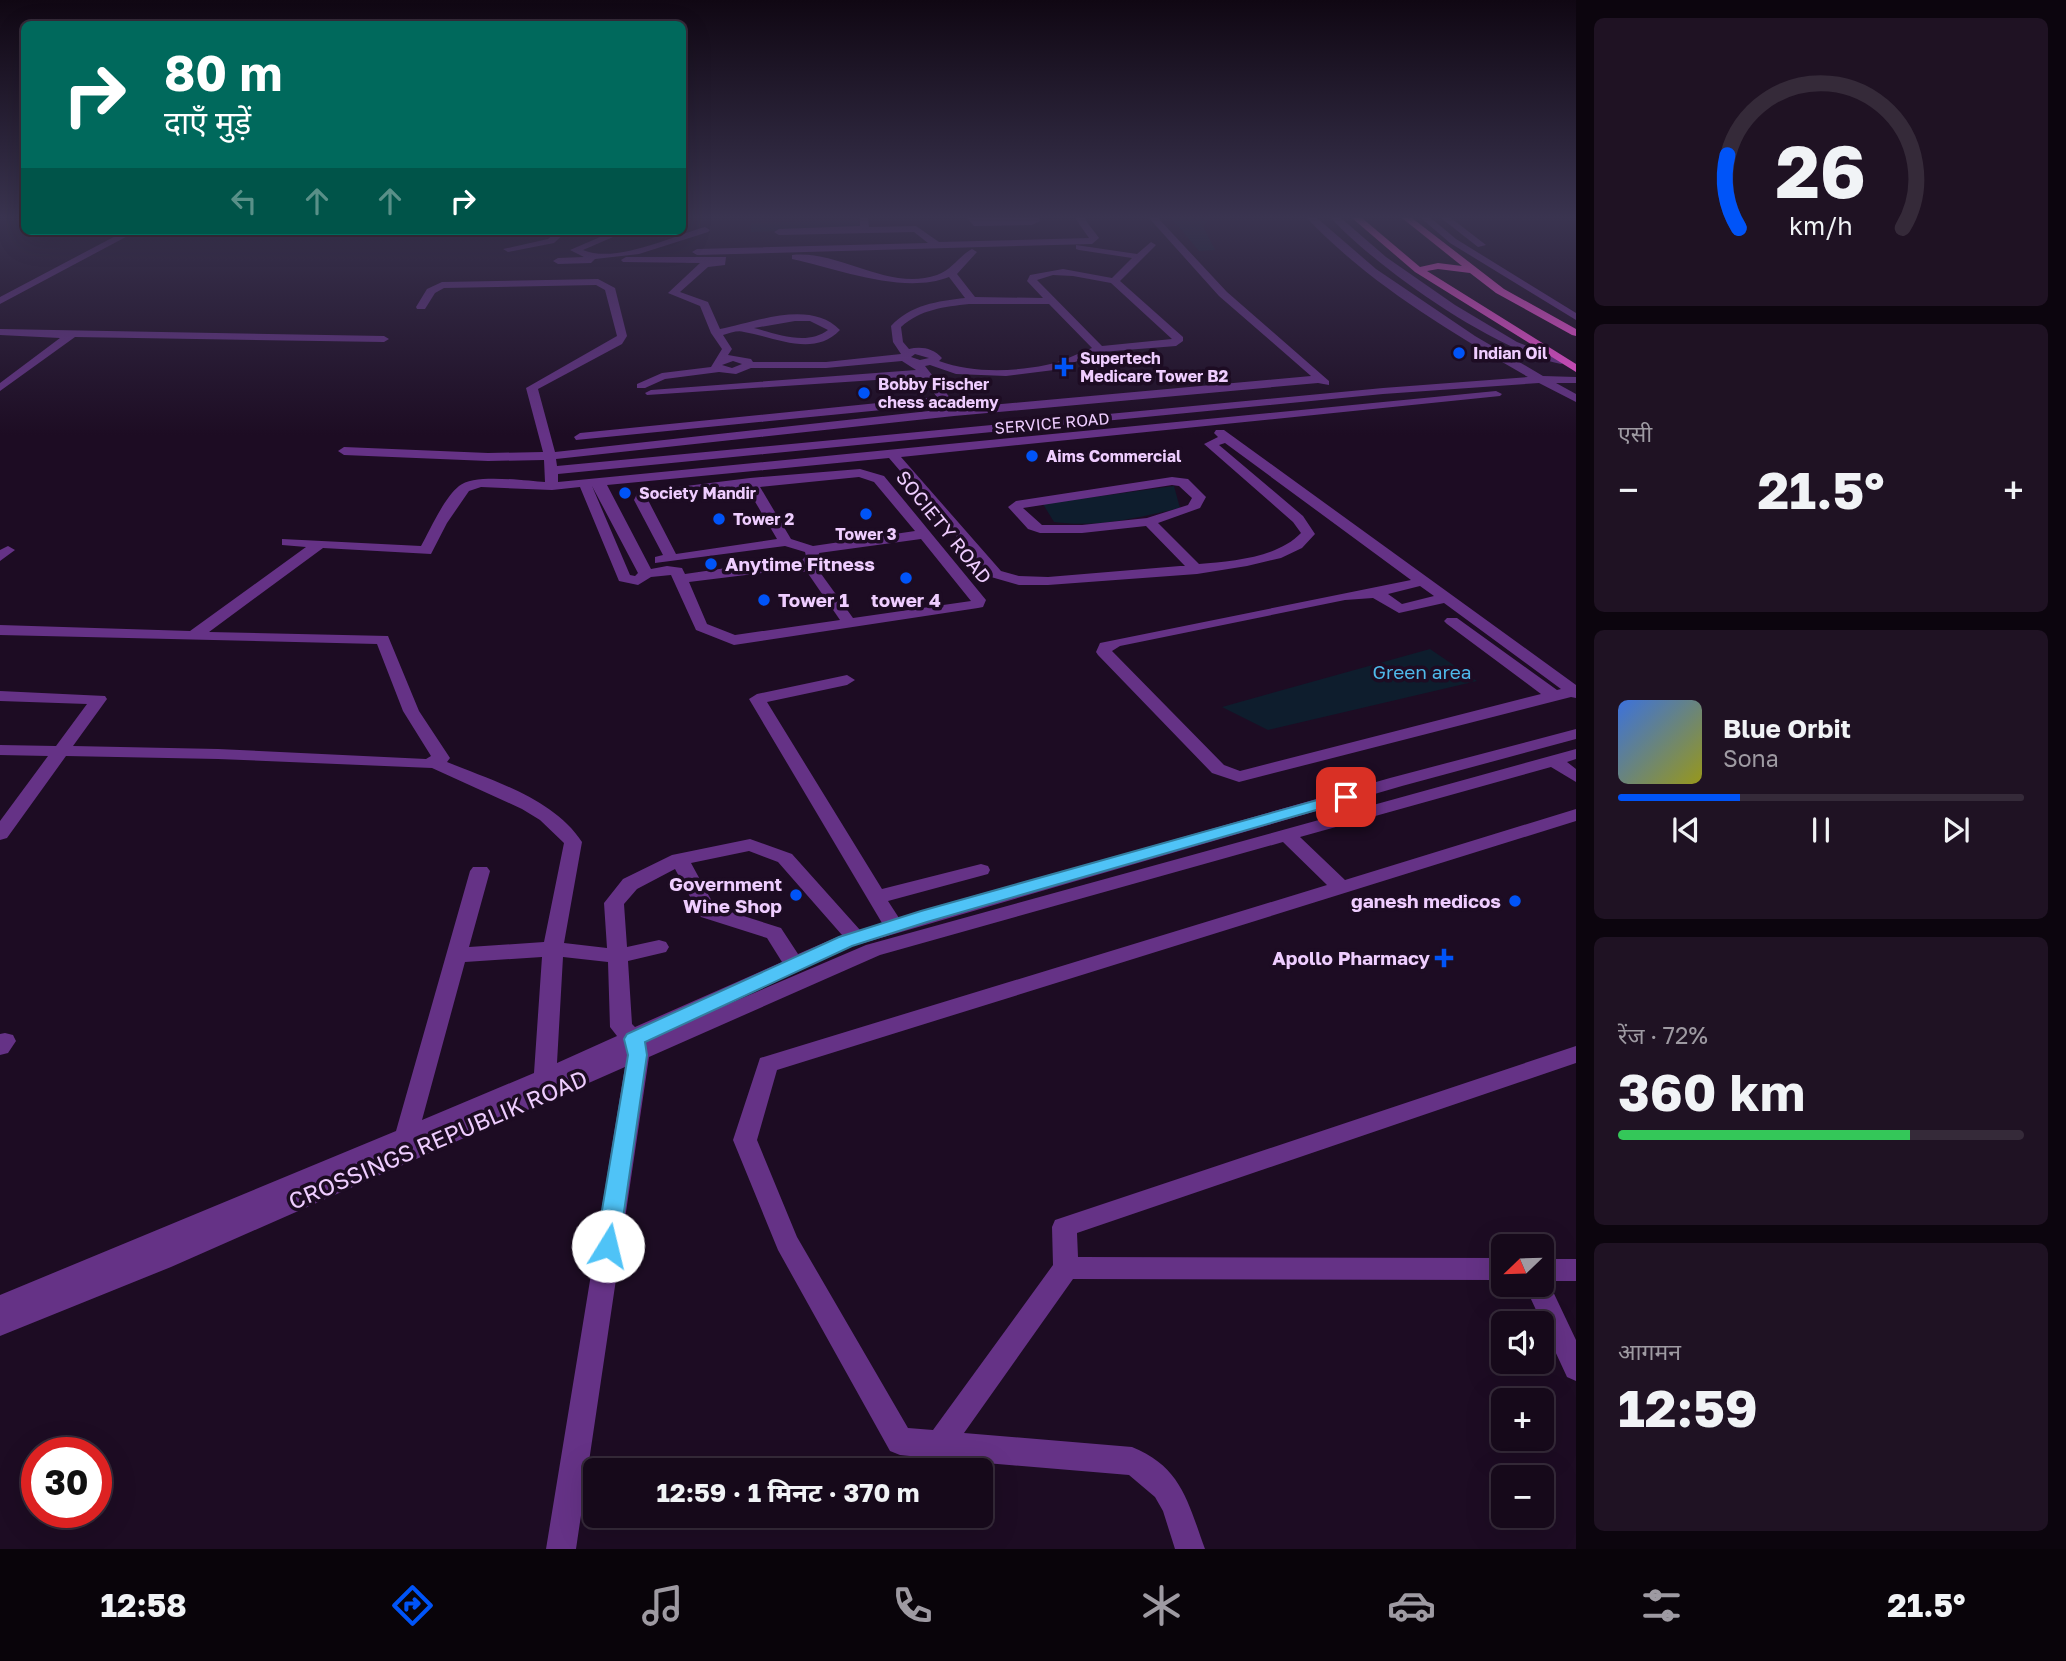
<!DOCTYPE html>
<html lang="hi">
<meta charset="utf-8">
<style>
body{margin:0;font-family:"Golos Text","Noto Sans Devanagari",sans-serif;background:#1f1223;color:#f1f3f6;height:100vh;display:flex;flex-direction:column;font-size:26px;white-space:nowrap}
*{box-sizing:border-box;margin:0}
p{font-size:23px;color:#9e9aa2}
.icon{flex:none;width:38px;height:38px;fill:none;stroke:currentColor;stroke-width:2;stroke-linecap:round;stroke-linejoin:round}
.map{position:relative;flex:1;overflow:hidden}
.details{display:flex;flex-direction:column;gap:18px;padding:18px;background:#0c050e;width:490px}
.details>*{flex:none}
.top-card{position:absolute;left:21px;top:21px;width:665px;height:214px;border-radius:10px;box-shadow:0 7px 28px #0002,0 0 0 2px #352a39;background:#00695c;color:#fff;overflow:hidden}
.needle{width:46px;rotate:247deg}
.fabs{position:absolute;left:1491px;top:1234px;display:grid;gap:14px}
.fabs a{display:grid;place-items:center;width:63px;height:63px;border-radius:10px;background:#16091a;box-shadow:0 7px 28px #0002,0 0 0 2px #352a39;font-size:35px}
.speed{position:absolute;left:21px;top:1437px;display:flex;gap:14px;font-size:35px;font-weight:700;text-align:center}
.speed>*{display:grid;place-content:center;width:91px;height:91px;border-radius:50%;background:#16091a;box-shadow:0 7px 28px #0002,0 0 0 2px #352a39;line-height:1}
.speed .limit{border:10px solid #d22;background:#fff;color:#111}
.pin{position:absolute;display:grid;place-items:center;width:60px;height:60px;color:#fff;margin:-30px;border-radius:14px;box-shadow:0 4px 10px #0006}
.me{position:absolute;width:77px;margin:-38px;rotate:9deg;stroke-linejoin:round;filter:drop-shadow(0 0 5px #0008)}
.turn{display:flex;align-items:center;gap:24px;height:147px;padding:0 28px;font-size:32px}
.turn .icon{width:91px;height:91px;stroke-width:2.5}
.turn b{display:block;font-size:49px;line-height:60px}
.lanes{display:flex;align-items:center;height:66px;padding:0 28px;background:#0003;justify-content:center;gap:35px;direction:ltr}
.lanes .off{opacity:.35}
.big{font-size:52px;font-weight:700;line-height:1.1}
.details .tile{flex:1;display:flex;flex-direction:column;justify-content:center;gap:10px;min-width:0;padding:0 24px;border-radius:10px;background:#1f1223}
.details .dial{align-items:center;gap:0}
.dial svg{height:182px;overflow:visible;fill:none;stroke:#352a39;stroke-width:7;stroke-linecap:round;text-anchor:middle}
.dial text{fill:#f1f3f6;stroke:none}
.song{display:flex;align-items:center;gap:21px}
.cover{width:84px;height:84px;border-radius:10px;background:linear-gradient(135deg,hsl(220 70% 55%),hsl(60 70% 35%))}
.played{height:7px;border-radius:4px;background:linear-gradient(90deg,#0054f8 30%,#352a39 30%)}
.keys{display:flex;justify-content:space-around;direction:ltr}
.heat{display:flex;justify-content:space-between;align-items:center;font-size:38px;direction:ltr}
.charge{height:10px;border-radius:5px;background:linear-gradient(90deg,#34c759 72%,#352a39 0)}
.trip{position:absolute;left:583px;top:1458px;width:410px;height:70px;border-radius:10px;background:#16091a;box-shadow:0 7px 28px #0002,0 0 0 2px #352a39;font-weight:700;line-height:70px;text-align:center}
.menu{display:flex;height:112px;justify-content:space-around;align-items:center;background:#09040a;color:#9e9aa2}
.menu .icon{width:49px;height:49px}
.menu .selected{color:#0054f8}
.menu b{font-size:32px;color:#f1f3f6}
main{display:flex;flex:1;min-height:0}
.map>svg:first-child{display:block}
.green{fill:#0e1d2d}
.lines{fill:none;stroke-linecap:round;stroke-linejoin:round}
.minor{fill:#653286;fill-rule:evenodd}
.major{fill:#ff54df;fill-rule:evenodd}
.route{fill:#4fc3f7;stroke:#337fa1;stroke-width:2}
.poi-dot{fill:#0054f8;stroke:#1d0c23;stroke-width:2.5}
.labels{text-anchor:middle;stroke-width:7;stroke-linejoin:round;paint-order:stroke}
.far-poi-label{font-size:16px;font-weight:bold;fill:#efcdff;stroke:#1d0c23;text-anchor:start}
.far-street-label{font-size:16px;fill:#efcdff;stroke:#1d0c23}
.street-label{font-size:19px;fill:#efcdff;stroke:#1d0c23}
.poi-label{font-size:19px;font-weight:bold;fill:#efcdff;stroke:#1d0c23;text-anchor:end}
.park-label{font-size:19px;fill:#4fb9ea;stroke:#1d0c23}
.near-street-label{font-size:23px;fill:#efcdff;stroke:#1d0c23}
</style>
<main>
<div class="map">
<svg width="1576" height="1549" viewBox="0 0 1576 1549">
<rect width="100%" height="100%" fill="#1d0c23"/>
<path class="green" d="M 1171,218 L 1211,218 L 1203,226 L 1215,250 L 1199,251 Z
M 858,220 L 861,228 L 751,232 L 751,223 Z
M 1174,486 L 1180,508 C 1137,518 1097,528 1054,522 L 1043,504 Z
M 1430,649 L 1477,681 L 1268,730 L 1222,707 Z"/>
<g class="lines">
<path class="minor" d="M 860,218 L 868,218 L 869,227 L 916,226 L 939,242 L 1089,238 L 1075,218 L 1084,218 L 1099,238 L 1092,244 L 697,255 L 692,252 L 697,249 L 928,243 L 914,232 L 779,235 L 774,232 L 779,229 L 860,226 Z
M 967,218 L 1039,218 L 1040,221 L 1032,225 L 974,226 Z
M 1149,218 L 1158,218 L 1227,292 L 1329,381 L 1329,385 L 1318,383 L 954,416 L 556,459 L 557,466 L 1383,388 L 1528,377 C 1451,332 1369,284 1307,218 L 1317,218 L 1376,269 L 1475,336 L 1543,376 L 1576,377 L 1576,383 L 1556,383 L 1576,394 L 1576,402 L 1539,383 L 1383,394 L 558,474 L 558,482 L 1496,391 L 1502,394 L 1500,396 L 901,457 L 1001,571 L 1019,576 L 1048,577 L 1180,566 L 1185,566 L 1146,526 L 1082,533 L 1040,533 L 1028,529 L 1008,507 L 1016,501 L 1172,477 L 1188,479 L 1206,497 L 1200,508 L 1158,523 L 1199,564 C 1232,561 1277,558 1301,533 L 1293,522 L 1204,444 L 1218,437 L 1214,433 L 1216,430 L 1224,430 L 1576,685 L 1576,698 L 1571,697 L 1239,782 L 1212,773 L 1098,655 L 1096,652 L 1100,643 L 1411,580 L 1225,443 L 1219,445 L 1303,516 L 1315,534 L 1302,548 L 1281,558 L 1247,566 L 1197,574 L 1048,585 L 1019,585 L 991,577 L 889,458 L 607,485 L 651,569 L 667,566 L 682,568 L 685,574 L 768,562 L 800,562 L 806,556 L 805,552 L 785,546 L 655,563 L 655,557 L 663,555 L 634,500 L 638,492 L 750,478 L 860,469 L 884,476 L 986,600 L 983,607 L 978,608 L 734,645 L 696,630 L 671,575 L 651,577 L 638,585 L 619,581 L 580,487 L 552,490 L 481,487 L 469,491 L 447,523 L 431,554 L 323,548 L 209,632 L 388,636 L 419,711 L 450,758 L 447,762 C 493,781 553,798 582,842 L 564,943 L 607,948 L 604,903 L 623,879 L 672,855 L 750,839 L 792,854 L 860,930 L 882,923 L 749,699 L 757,694 L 847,675 L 855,680 L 847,685 L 767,702 L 882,889 L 981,864 L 988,866 L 990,870 L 988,874 L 888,901 L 899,918 L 1390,778 L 1576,729 L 1576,739 L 1402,786 L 853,946 L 705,1014 L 866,945 L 1576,749 L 1576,759 L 1567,762 L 1576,769 L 1576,782 L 1551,767 L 1300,837 L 1345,880 L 1576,809 L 1576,821 L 777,1070 L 757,1140 L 797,1237 L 908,1428 L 933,1430 L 1053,1265 L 1052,1227 L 1055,1220 L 1576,1046 L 1576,1063 L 1077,1233 L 1078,1257 L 1503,1258 L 1503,1280 L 1073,1279 L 964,1433 L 1132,1447 C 1182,1467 1188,1503 1205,1549 L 1175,1549 L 1163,1511 L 1155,1497 L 1129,1475 L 939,1459 L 900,1455 L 890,1451 L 778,1250 L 733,1140 L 760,1058 L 1327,885 L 1283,842 L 880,955 L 649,1057 L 576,1549 L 546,1549 L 625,1067 L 171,1267 L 0,1336 L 0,1295 L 396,1131 L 470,871 L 473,867 L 487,867 L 490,871 L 469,947 L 544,942 L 564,843 L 540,820 L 522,809 L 432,768 L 218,759 L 66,756 L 7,838 L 0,840 L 0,821 L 48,756 L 0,755 L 0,745 L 56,746 L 87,704 L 0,701 L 0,691 L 105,696 L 107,699 L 73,746 L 218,749 L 426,759 L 431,756 L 403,711 L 377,644 L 0,635 L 0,625 L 190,631 L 306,547 L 282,545 L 282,539 L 421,546 C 430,530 444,498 459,486 C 474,473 525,481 545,482 L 544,460 L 488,461 L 344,455 L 338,451 L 344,447 L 488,453 L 543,452 L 526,388 L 617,336 L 605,290 L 596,285 L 444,288 L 435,293 L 425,309 L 417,309 L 416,307 L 427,289 L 442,282 L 598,279 L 615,288 L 627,336 L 622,344 L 538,389 L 555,452 L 947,409 L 943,404 L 576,440 L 574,437 L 580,433 L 937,397 L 921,377 L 647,395 L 645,393 L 651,390 L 916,370 L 902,361 L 826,368 L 751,368 L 736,374 L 719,372 L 665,379 L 645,388 L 637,388 L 637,384 L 662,373 L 711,367 L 722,349 L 711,333 L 700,306 L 668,293 L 700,263 L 623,262 L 621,260 L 626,257 L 726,257 L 725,265 L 708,267 L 680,292 L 708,302 L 720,329 C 756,322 810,299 840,330 C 813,358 776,337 744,332 C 738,330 730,333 723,335 L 732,349 L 728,355 L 751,359 L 753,362 L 826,362 L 901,354 L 893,342 L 891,326 C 910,305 938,301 965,298 L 949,277 C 903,295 839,269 792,259 L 792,255 C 840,250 889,292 937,275 C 953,269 959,256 972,249 L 977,252 L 957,274 L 975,297 L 1043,298 L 1027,281 L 1030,275 L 1063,269 L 1112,278 L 1132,258 L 1079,250 L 1076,249 L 1076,245 L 1137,254 L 1151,242 L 1156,245 L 1120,281 L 1183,337 L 1183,341 L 1176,346 L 1101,352 L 1054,370 L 1006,376 L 956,374 L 930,365 L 925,366 L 958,408 L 1311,376 L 1219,296 ZM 1053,275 L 1073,276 L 1111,283 L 1172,339 L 1102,346 L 1037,280 ZM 969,304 L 1049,304 L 1092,348 C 1077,354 1061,362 1046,365 C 1012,372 972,373 939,361 L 942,358 C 933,348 921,346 909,349 L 903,342 L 901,327 C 921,309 944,307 969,304 ZM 795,321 L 810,321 L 828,330 C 807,346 777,334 754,328 ZM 915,354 L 929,358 L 920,360 L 911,357 ZM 733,361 L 742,364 L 732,368 L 722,365 ZM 859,477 L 874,482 L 915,531 L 813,546 L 791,539 L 760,487 ZM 1172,485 L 1179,486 L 1192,498 L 1188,505 L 1147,518 L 1082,525 L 1042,525 L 1023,508 ZM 592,486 L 638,573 L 635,576 L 630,575 ZM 747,488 L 777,539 L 676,554 L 648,500 ZM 921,539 L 971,601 L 853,618 L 814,564 L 820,557 L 819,553 ZM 785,570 L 807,572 L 840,620 L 735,635 L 707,624 L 689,582 ZM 1420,586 L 1434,596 L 1402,604 L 1388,594 ZM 1373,598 L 1399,613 L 1444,603 L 1561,689 L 1557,690 L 1457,618 L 1447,618 L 1444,621 L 1447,624 L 1541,694 L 1240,771 L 1224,765 L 1112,651 L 1120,646 L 1345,600 ZM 749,851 L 778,862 L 842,935 L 798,954 L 781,928 L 715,907 L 691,863 ZM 675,869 L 701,917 L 767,938 L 782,962 L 635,1027 L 632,1024 L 628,961 L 666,952 L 669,947 L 666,942 L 659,940 L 627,947 L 624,904 L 637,889 ZM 542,957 L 534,1073 L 422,1120 L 465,962 ZM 563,957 L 608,962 L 610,1027 L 617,1036 L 557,1063 Z
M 1331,218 L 1341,218 L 1386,257 L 1455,305 L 1517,342 L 1567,361 L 1561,364 C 1495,351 1377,268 1331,218 Z
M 1421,218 L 1431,218 L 1456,239 L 1576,313 L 1576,320 L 1450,243 Z
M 1441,218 L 1451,218 L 1486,245 L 1478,247 Z
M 705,227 L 710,230 L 708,232 L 639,254 L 595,259 L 591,263 L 558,264 L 553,261 L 558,258 L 584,257 L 570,250 L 614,231 L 627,231 L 583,250 C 616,264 672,236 705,227 Z
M 125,231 L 137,231 L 0,304 L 0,297 Z
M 557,231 L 567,231 L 554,243 L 508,252 L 503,249 L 548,239 Z
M 0,329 L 384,336 L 389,339 L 384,342 L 75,337 L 0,391 L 0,383 L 60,338 L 0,335 Z
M 8,546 L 15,550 L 0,561 L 0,550 Z
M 5,1033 L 13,1035 L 16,1041 L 8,1053 L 0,1055 L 0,1034 Z
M 1542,1259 L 1576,1259 L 1576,1281 L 1548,1281 L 1576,1340 L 1576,1381 L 1567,1377 L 1524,1284 L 1542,1284 Z"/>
<path class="major" d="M 1352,218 L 1362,218 L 1420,267 L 1438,263 L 1462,266 L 1402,218 L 1412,218 L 1504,289 L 1576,329 L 1576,336 L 1572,335 L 1496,293 L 1470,273 L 1438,269 L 1427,271 L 1576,364 L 1576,372 L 1415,272 Z"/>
</g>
<linearGradient id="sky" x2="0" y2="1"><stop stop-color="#100713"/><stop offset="0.5" stop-color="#3a3450"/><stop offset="1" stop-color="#3a3450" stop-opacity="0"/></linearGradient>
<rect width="1576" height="435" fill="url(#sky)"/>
<path class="route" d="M 1346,792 L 1351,793 L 1354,797 L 1351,800 L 927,922 L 852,946 L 645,1042 L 647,1055 L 619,1246 L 616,1253 L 608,1256 L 600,1253 L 596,1246 L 628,1055 L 624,1039 L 627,1034 L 839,937 L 921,911 Z"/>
<g class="poi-dot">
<circle cx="1459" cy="353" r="7"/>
<path d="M1060.5 356.5h7v7h7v7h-7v7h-7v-7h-7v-7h7z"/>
<circle cx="864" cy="393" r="7"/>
<circle cx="1032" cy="456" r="7"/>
<circle cx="625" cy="493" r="7"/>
<circle cx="866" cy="514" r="7"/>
<circle cx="719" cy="519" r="7"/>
<circle cx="711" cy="564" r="7"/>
<circle cx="906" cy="578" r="7"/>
<circle cx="764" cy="600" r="7"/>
<circle cx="796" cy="895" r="7"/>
<circle cx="1515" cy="901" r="7"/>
<path d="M1440.5 947.5h7v7h7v7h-7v7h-7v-7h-7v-7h7z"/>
</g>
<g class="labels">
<g class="far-poi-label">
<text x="1473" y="359">Indian Oil</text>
<text x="1080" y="364">Supertech<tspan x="1080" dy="18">Medicare Tower B2</tspan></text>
<text x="878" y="390">Bobby Fischer<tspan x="878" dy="18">chess academy</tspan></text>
<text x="1046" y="462">Aims Commercial</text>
<text x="639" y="499">Society Mandir</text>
<text x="733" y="525">Tower 2</text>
<text x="866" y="540" text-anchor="middle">Tower 3</text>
</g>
<g class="far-street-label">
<text transform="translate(1052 423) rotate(-5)" y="6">SERVICE ROAD</text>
</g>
<g class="street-label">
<text transform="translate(944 527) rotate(51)" y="7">SOCIETY ROAD</text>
</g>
<g class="poi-label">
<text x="725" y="571" text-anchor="start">Anytime Fitness</text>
<text x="778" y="607" text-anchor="start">Tower 1</text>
<text x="906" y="607" text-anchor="middle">tower 4</text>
<text x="782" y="891">Government<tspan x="782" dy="22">Wine Shop</tspan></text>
<text x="1501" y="908">ganesh medicos</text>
<text x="1430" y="965">Apollo Pharmacy</text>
</g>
<g class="park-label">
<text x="1422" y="679">Green area</text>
</g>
<g class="near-street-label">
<text transform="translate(438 1140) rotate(-23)" y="8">CROSSINGS REPUBLIK ROAD</text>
</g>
</g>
</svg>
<div class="fabs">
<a><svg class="needle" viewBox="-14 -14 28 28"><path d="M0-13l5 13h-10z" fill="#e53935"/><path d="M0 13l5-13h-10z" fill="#9e9aa2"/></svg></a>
<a><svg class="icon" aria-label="sound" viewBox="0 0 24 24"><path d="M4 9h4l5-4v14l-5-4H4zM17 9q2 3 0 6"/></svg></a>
<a>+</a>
<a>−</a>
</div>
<div class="speed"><div class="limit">30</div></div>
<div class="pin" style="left:1346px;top:797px;background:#d93025"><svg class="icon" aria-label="arrive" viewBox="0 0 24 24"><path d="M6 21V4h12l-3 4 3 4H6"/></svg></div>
<svg class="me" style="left:608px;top:1246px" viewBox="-20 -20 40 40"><circle r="19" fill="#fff"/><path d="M0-13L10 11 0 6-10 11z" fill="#4fc3f7"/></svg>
<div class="trip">12:59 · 1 मिनट · 370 m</div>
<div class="top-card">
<div class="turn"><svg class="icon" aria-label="right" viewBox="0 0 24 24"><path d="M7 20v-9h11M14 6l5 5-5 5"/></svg><div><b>80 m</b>दाएँ मुड़ें</div></div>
<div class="lanes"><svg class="icon off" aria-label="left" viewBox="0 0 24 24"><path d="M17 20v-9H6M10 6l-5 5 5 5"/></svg><svg class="icon off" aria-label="ahead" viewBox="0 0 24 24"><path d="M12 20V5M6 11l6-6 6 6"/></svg><svg class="icon off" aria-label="ahead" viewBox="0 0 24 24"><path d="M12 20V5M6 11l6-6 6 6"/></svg><svg class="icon" aria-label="right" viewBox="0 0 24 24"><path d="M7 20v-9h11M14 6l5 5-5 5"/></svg></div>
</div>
</div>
<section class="details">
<div class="tile dial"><svg viewBox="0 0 100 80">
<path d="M14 69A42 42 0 1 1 86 69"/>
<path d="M14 69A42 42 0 0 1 9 37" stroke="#0054f8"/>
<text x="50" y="56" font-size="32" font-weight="700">26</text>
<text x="50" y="72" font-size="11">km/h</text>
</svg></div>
<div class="tile"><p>एसी</p>
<div class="heat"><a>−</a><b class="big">21.5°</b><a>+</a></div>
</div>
<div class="tile">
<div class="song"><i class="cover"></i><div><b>Blue Orbit</b><p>Sona</p></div></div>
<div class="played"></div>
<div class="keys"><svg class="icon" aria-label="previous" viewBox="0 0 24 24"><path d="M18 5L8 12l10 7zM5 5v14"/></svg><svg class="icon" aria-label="pause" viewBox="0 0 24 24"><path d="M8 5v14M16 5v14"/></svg><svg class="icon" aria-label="next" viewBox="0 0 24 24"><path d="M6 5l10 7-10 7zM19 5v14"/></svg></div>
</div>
<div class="tile"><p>रेंज · 72%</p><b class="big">360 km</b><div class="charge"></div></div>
<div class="tile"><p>आगमन</p><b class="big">12:59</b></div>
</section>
</main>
<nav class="menu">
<b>12:58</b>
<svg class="icon selected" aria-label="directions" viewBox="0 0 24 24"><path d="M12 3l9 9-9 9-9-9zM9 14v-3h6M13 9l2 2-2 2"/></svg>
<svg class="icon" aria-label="music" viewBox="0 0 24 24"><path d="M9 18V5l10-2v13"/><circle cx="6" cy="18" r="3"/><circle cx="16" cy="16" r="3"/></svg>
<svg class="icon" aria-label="phone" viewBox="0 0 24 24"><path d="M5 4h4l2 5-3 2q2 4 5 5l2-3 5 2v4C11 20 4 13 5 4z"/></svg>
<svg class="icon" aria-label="climate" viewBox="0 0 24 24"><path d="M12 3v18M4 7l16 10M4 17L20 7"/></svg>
<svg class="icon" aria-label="car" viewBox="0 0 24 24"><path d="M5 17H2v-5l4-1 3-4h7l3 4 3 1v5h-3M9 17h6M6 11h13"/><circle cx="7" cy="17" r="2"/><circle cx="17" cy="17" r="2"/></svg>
<svg class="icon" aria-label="filters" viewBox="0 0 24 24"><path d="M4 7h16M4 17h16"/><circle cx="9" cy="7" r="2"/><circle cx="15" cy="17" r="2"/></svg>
<b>21.5°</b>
</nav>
